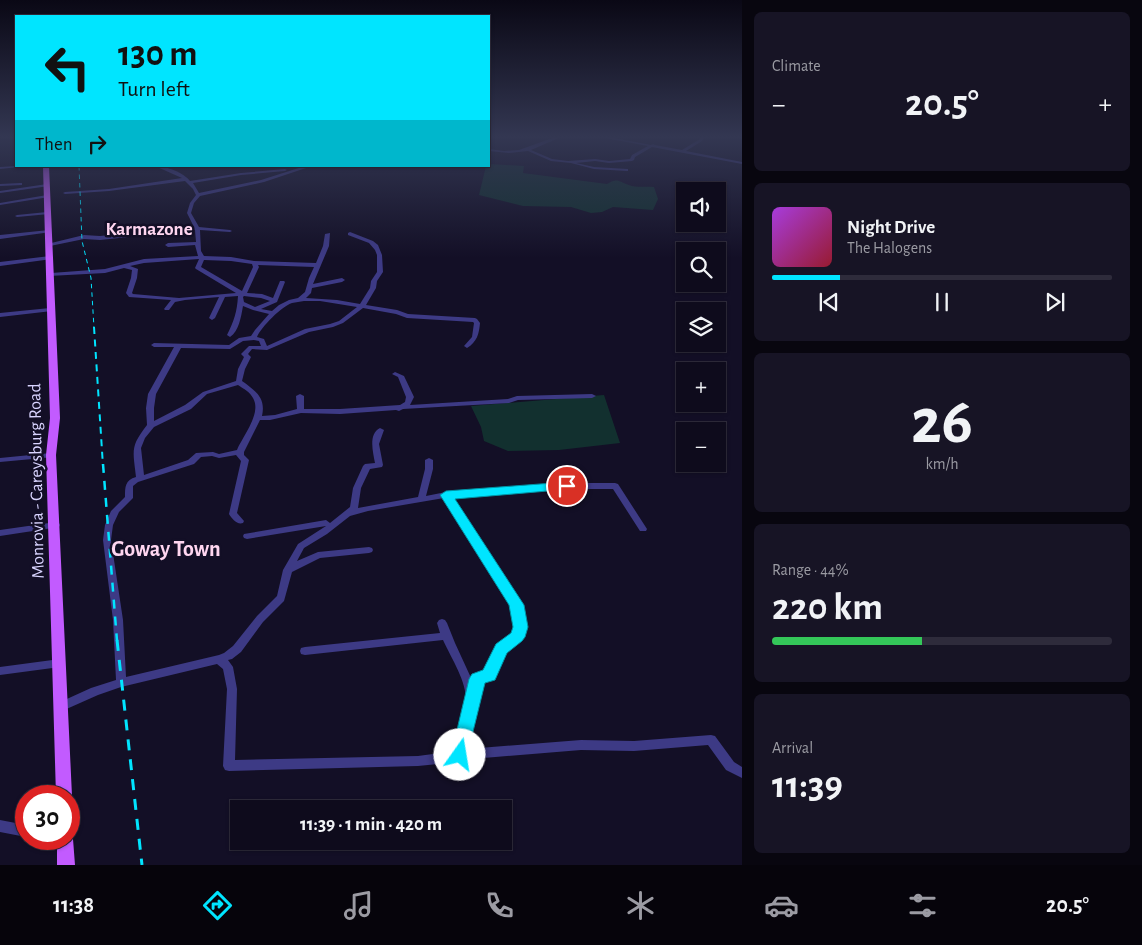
<!DOCTYPE html>
<meta charset="utf-8">
<style>
body{margin:0;font-family:"Alegreya Sans",sans-serif;background:#171425;color:#f1f3f6;height:100vh;display:flex;flex-direction:column;font-size:19px;white-space:nowrap}
*{box-sizing:border-box;margin:0}
p{font-size:16px;color:#9b9ba3}
.icon{flex:none;width:28px;height:28px;fill:none;stroke:currentColor;stroke-width:2;stroke-linecap:round;stroke-linejoin:round}
.map{position:relative;flex:1;overflow:hidden}
.sheet{display:flex;flex-direction:column;gap:12px;padding:12px;background:#08060f;width:400px}
.sheet>*{flex:none}
.hud{position:absolute;left:15px;top:15px;width:475px;height:152px;border-radius:0px;box-shadow:0 1px 4px #0004,0 0 0 1px #2e2b3b;background:#00e5ff;color:#111;overflow:hidden}
.buttons{position:absolute;left:676px;top:182px;display:grid;gap:10px}
.buttons a{display:grid;place-items:center;width:50px;height:50px;border-radius:0px;background:#0e0b1c;box-shadow:0 1px 4px #0004,0 0 0 1px #2e2b3b;font-size:25px}
.speed{position:absolute;left:15px;top:785px;display:flex;gap:10px;font-size:25px;font-weight:700;text-align:center}
.speed>*{display:grid;place-content:center;width:65px;height:65px;border-radius:50%;background:#0e0b1c;box-shadow:0 1px 4px #0004,0 0 0 1px #2e2b3b;line-height:1}
.speed .limit{border:8px solid #d22;background:#fff;color:#111}
.pin{position:absolute;display:grid;place-items:center;width:42px;height:42px;color:#fff;margin:-21px;border:2px solid #fff;border-radius:50%;box-shadow:0 1px 5px #0007}
.me{position:absolute;width:55px;margin:-28px;rotate:13deg;stroke-linejoin:round;filter:drop-shadow(0 0 4px #0008)}
.turn{display:flex;align-items:center;gap:18px;height:105px;padding:0 20px;font-size:22px}
.turn .icon{width:65px;height:65px;stroke-width:2.5}
.turn b{display:block;font-size:35px;line-height:42px}
.then{display:flex;align-items:center;height:48px;padding:0 20px;background:#0003;gap:10px;font-size:19px}
.big{font-size:38px;font-weight:700;line-height:1.1}
.sheet .widget{flex:1;display:flex;flex-direction:column;justify-content:center;gap:8px;min-width:0;padding:0 18px;border-radius:8px;background:#171425}
.sheet .dial{align-items:center;gap:0}
.dial b{font-size:65px;line-height:1}
.song{display:flex;align-items:center;gap:15px}
.cover{width:60px;height:60px;border-radius:8px;background:linear-gradient(135deg,hsl(280 70% 55%),hsl(350 70% 35%))}
.played{height:5px;border-radius:2px;background:linear-gradient(90deg,#00e5ff 20%,#2e2b3b 20%)}
.keys{display:flex;justify-content:space-around;direction:ltr}
.heat{display:flex;justify-content:space-between;align-items:center;font-size:28px;direction:ltr}
.charge{height:8px;border-radius:4px;background:linear-gradient(90deg,#34c759 44%,#2e2b3b 0)}
.trip{position:absolute;left:230px;top:800px;width:282px;height:50px;border-radius:0px;background:#0e0b1c;box-shadow:0 1px 4px #0004,0 0 0 1px #2e2b3b;font-weight:700;line-height:50px;text-align:center}
.menu{display:flex;height:80px;justify-content:space-around;align-items:center;background:#06040b;color:#9b9ba3}
.menu .icon{width:35px;height:35px}
.menu .selected{color:#00e5ff}
.menu b{font-size:22px;color:#f1f3f6}
main{display:flex;flex:1;min-height:0}
.map>svg:first-child{display:block}
.green{fill:#12302f}
.lines{fill:none;stroke-linecap:round;stroke-linejoin:round}
.minor{fill:#3d3a85;fill-rule:evenodd}
.major{fill:#c25bff;fill-rule:evenodd}
.rail-far3{stroke:#00e5ff;stroke-width:1;stroke-dasharray:4.5 4;stroke-linecap:butt}
.rail-far2{stroke:#00e5ff;stroke-width:2;stroke-dasharray:7 5.5;stroke-linecap:butt}
.rail-far1{stroke:#00e5ff;stroke-width:2.5;stroke-dasharray:9 8;stroke-linecap:butt}
.rail{stroke:#00e5ff;stroke-width:3;stroke-dasharray:11 9;stroke-linecap:butt}
.route{fill:#00e5ff;stroke:#0095a6}
.labels{text-anchor:middle;stroke-width:5;stroke-linejoin:round;paint-order:stroke}
.street-label{font-size:18px;fill:#d9d4ff;stroke:#130f26}
.far-district-label{font-size:19px;font-weight:bold;fill:#ffd6f0;stroke:#130f26}
.district-label{font-size:22px;font-weight:bold;fill:#ffd6f0;stroke:#130f26}
</style>
<main>
<div class="map">
<svg width="742" height="865" viewBox="0 0 742 865">
<rect width="100%" height="100%" fill="#130f26"/>
<path class="green" d="M 489,164 L 524,166 L 523,173 L 607,184 C 618,177 619,182 629,185 C 636,188 647,186 654,187 L 658,199 L 653,210 L 613,207 L 602,212 L 591,213 L 571,207 L 523,206 L 479,195 L 486,166 L 489,166 Z
M 604,395 L 620,443 L 559,450 L 508,451 L 484,441 L 481,427 L 471,406 Z"/>
<g class="lines">
<path class="minor" d="M 555,137 L 561,137 L 531,150 L 552,159 L 568,161 L 595,159 L 609,161 L 630,159 L 632,155 L 648,146 L 605,138 L 603,137 L 609,137 L 651,145 L 653,144 L 655,145 L 682,150 L 700,139 L 701,137 L 705,137 L 702,141 L 686,151 L 742,162 L 742,164 L 652,147 L 635,157 L 634,160 L 632,161 L 609,163 L 595,161 L 576,163 L 594,167 L 628,169 L 628,171 L 627,171 L 594,169 L 571,163 L 551,161 L 528,151 L 509,153 L 489,151 L 489,149 L 504,151 L 519,150 Z
M 16,166 L 28,166 L 0,169 L 0,167 Z
M 155,166 C 167,166 184,173 190,181 L 241,173 L 285,169 L 287,170 L 285,171 L 241,175 L 193,183 L 199,193 L 261,180 L 305,166 L 312,166 L 264,182 L 200,196 L 194,203 L 191,213 L 199,227 L 230,230 L 232,231 L 230,232 L 200,230 L 201,251 L 204,256 L 231,257 L 254,261 L 316,263 L 323,246 L 325,234 L 330,233 L 329,246 L 313,284 L 342,278 L 345,280 L 342,282 L 312,288 L 311,293 L 306,298 L 337,300 L 360,304 L 370,288 L 371,281 L 377,272 L 377,255 L 375,250 L 369,243 L 348,235 L 348,233 L 350,232 L 373,241 L 378,245 L 382,255 L 383,272 L 377,281 L 376,288 L 366,305 L 397,310 L 408,314 L 475,318 L 477,319 L 480,323 C 479,334 477,342 467,348 L 464,346 L 472,337 L 474,323 L 473,322 L 407,318 L 396,314 L 363,308 L 343,323 L 333,327 L 309,332 L 267,350 L 252,349 L 248,354 L 251,357 L 245,369 L 242,381 C 256,391 266,398 262,416 L 275,415 L 297,409 L 296,396 L 300,394 L 304,396 L 304,409 L 340,409 L 400,405 L 405,402 L 406,397 L 398,377 L 392,374 L 395,372 L 404,376 L 414,397 L 410,405 L 508,399 L 517,396 L 592,394 L 596,396 L 592,398 L 518,400 L 509,403 L 403,409 L 399,411 L 396,410 L 340,414 L 301,413 L 270,420 L 260,420 L 244,452 L 244,455 L 249,460 L 237,513 L 244,521 L 243,523 C 237,525 232,519 229,514 L 241,461 L 236,455 L 219,458 L 212,456 L 201,457 L 194,464 L 138,482 L 133,486 L 133,498 L 119,512 L 113,525 L 111,540 L 123,620 L 126,677 L 219,655 L 224,653 L 233,646 L 257,616 L 277,596 L 283,570 L 298,544 L 326,526 L 247,539 L 244,538 L 243,536 L 244,534 L 326,520 L 330,523 L 350,507 L 353,488 L 363,466 L 365,464 L 375,463 C 373,452 368,434 380,428 L 384,430 L 379,444 L 383,465 L 382,467 L 370,469 L 361,488 L 358,508 L 418,497 L 425,469 L 425,460 L 429,458 L 433,460 L 433,469 L 426,496 L 446,492 L 567,483 L 615,483 L 618,484 L 647,529 L 646,531 L 640,531 L 613,489 L 567,489 L 452,497 L 522,605 L 525,627 L 522,637 L 521,640 L 506,651 L 493,678 L 483,682 L 475,723 L 467,749 L 581,740 L 634,741 L 711,735 L 715,736 L 734,762 L 742,767 L 742,778 L 726,770 L 708,745 L 634,751 L 581,750 L 460,760 L 448,763 L 418,766 L 229,771 L 225,770 L 223,766 L 227,689 L 223,669 L 217,664 L 121,687 L 98,695 L 62,711 L 58,709 L 57,706 L 58,703 L 91,688 L 116,680 L 113,620 L 103,540 L 105,525 L 111,511 L 125,497 C 125,487 125,480 136,477 C 133,450 130,447 147,425 L 146,408 L 148,394 L 174,347 L 154,347 L 151,345 L 154,343 L 229,345 L 239,338 L 251,336 L 255,330 L 269,314 L 253,310 L 243,306 C 241,317 239,331 230,337 L 227,335 C 234,321 237,312 238,296 L 225,297 L 215,318 L 212,320 L 209,318 L 219,297 L 185,300 L 175,302 L 169,310 L 165,310 L 164,309 L 171,300 L 129,297 L 126,293 L 131,278 L 132,270 L 124,268 L 105,273 L 49,276 L 48,275 L 51,273 L 105,269 L 144,259 L 198,256 L 195,245 L 168,247 L 165,245 L 168,243 L 196,242 L 195,230 L 100,240 L 84,239 L 50,246 L 47,244 L 84,235 L 100,236 L 194,227 L 187,213 L 190,203 L 196,195 L 193,189 L 185,181 L 109,191 L 65,194 L 63,193 L 65,192 L 109,189 L 182,178 ZM 199,259 L 195,268 L 196,269 L 236,293 L 179,298 L 133,294 L 132,293 L 137,278 L 138,269 L 130,266 L 144,263 ZM 204,260 L 231,261 L 252,264 L 253,267 L 242,291 L 201,267 ZM 258,265 L 314,267 L 309,278 L 305,292 L 298,298 L 289,300 L 279,305 L 272,311 L 261,309 L 277,302 L 285,282 L 284,281 L 280,281 L 273,298 L 262,294 L 247,293 L 259,267 ZM 244,296 L 261,298 L 270,301 L 255,307 L 244,302 L 243,297 ZM 304,301 L 320,301 L 357,307 L 339,321 L 330,324 L 305,329 L 267,346 L 264,339 L 257,337 C 261,327 282,306 292,303 C 296,302 300,302 304,301 ZM 254,340 L 259,341 L 261,346 L 249,346 L 241,354 L 244,357 L 238,369 L 236,381 L 203,392 L 185,405 L 154,421 L 154,408 L 156,394 L 181,348 L 230,349 L 243,341 ZM 238,385 C 244,389 250,392 253,398 C 262,413 243,436 237,450 L 219,454 L 213,452 L 196,453 L 188,460 L 144,475 L 141,448 L 145,438 L 154,427 L 191,409 L 207,394 ZM 444,498 L 512,605 L 515,627 L 513,635 L 498,645 L 490,660 L 485,672 L 474,676 L 472,680 L 455,643 L 447,623 L 445,620 L 442,619 L 439,620 L 437,623 L 440,633 L 305,647 L 301,648 L 300,651 L 301,654 L 305,655 L 443,640 C 453,662 469,684 466,709 C 465,724 459,737 455,751 L 418,756 L 235,760 L 237,689 L 233,667 L 228,660 L 232,659 L 241,652 L 263,622 L 284,601 L 292,572 L 320,558 L 369,553 L 372,552 L 373,550 L 372,548 L 369,547 L 318,552 L 297,561 L 304,548 L 327,534 L 350,516 L 368,511 Z
M 20,183 L 22,183 L 22,185 L 0,186 L 0,184 Z
M 47,184 L 49,184 L 49,186 L 0,193 L 0,191 Z
M 47,195 L 49,195 L 49,197 L 0,205 L 0,203 Z
M 47,212 L 49,213 L 49,214 L 17,217 L 15,216 L 17,215 Z
M 49,230 L 51,230 L 51,232 L 0,239 L 0,235 Z
M 50,256 L 53,258 L 52,259 L 0,266 L 0,262 Z
M 50,308 L 52,309 L 52,311 L 0,317 L 0,313 Z
M 51,453 L 55,455 L 54,457 L 0,462 L 0,458 Z
M 56,522 L 59,523 L 60,525 L 59,527 L 0,536 L 0,530 Z
M 60,659 L 64,660 L 65,663 L 64,666 L 60,667 L 0,675 L 0,667 Z
M 0,820 L 26,825 L 26,837 L 0,832 Z"/>
<path class="major" d="M 43,166 L 49,166 L 60,418 L 56,455 L 72,796 L 69,802 L 69,796 L 56,796 L 46,455 L 50,418 Z
M 69,832 L 71,833 L 73,839 L 75,865 L 57,865 L 57,839 L 69,839 Z"/>
<path class="rail-far3" d="M 79,166 L 82,241 L 91,278 L 94,328"/>
<path class="rail-far2" d="M 94,327 L 103,466"/>
<path class="rail-far1" d="M 103,464 L 117,641"/>
<path class="rail" d="M 117,640 L 142,865"/>
</g>
<linearGradient id="sky" x2="0" y2="1"><stop stop-color="#0a0815"/><stop offset="0.53" stop-color="#333752"/><stop offset="1" stop-color="#333752" stop-opacity="0"/></linearGradient>
<rect width="742" height="258" fill="url(#sky)"/>
<path class="route" d="M 567,482 L 571,483 L 573,486 L 571,489 L 455,499 L 524,605 L 528,627 L 525,637 L 522,641 L 507,653 L 495,680 L 485,683 L 466,760 L 460,763 L 454,760 L 451,755 L 469,679 L 472,674 L 483,670 L 496,644 L 511,633 L 513,627 L 509,605 L 440,495 L 446,491 Z"/>
<g class="labels">
<g class="street-label">
<text transform="translate(36 481) rotate(-91)" y="6">Monrovia - Careysburg Road</text>
</g>
<g class="far-district-label">
<text x="149" y="235">Karmazone</text>
</g>
<g class="district-label">
<text x="166" y="556">Goway Town</text>
</g>
</g>
</svg>
<div class="buttons">
<a><svg class="icon" aria-label="sound" viewBox="0 0 24 24"><path d="M4 9h4l5-4v14l-5-4H4zM17 9q2 3 0 6"/></svg></a>
<a><svg class="icon" aria-label="search" viewBox="0 0 24 24"><circle cx="10" cy="10" r="6"/><path d="M15 15l6 6"/></svg></a>
<a><svg class="icon" aria-label="layers" viewBox="0 0 24 24"><path d="M12 4l9 5-9 5-9-5zM3 14l9 5 9-5"/></svg></a>
<a>+</a>
<a>−</a>
</div>
<div class="speed"><div class="limit">30</div></div>
<div class="pin" style="left:567px;top:486px;background:#d93025"><svg class="icon" aria-label="arrive" viewBox="0 0 24 24"><path d="M6 21V4h12l-3 4 3 4H6"/></svg></div>
<svg class="me" style="left:460px;top:755px" viewBox="-20 -20 40 40"><circle r="19" fill="#fff"/><path d="M0-13L10 11 0 6-10 11z" fill="#00e5ff"/></svg>
<div class="trip">11:39 · 1 min · 420 m</div>
<div class="hud">
<div class="turn"><svg class="icon" aria-label="left" viewBox="0 0 24 24"><path d="M17 20v-9H6M10 6l-5 5 5 5"/></svg><div><b>130 m</b>Turn left</div></div>
<div class="then">Then<svg class="icon" aria-label="right" viewBox="0 0 24 24"><path d="M7 20v-9h11M14 6l5 5-5 5"/></svg></div>
</div>
</div>
<section class="sheet">
<div class="widget"><p>Climate</p>
<div class="heat"><a>−</a><b class="big">20.5°</b><a>+</a></div>
</div>
<div class="widget">
<div class="song"><i class="cover"></i><div><b>Night Drive</b><p>The Halogens</p></div></div>
<div class="played"></div>
<div class="keys"><svg class="icon" aria-label="previous" viewBox="0 0 24 24"><path d="M18 5L8 12l10 7zM5 5v14"/></svg><svg class="icon" aria-label="pause" viewBox="0 0 24 24"><path d="M8 5v14M16 5v14"/></svg><svg class="icon" aria-label="next" viewBox="0 0 24 24"><path d="M6 5l10 7-10 7zM19 5v14"/></svg></div>
</div>
<div class="widget dial"><b>26</b><p>km/h</p></div>
<div class="widget"><p>Range · 44%</p><b class="big">220 km</b><div class="charge"></div></div>
<div class="widget"><p>Arrival</p><b class="big">11:39</b></div>
</section>
</main>
<nav class="menu">
<b>11:38</b>
<svg class="icon selected" aria-label="directions" viewBox="0 0 24 24"><path d="M12 3l9 9-9 9-9-9zM9 14v-3h6M13 9l2 2-2 2"/></svg>
<svg class="icon" aria-label="music" viewBox="0 0 24 24"><path d="M9 18V5l10-2v13"/><circle cx="6" cy="18" r="3"/><circle cx="16" cy="16" r="3"/></svg>
<svg class="icon" aria-label="phone" viewBox="0 0 24 24"><path d="M5 4h4l2 5-3 2q2 4 5 5l2-3 5 2v4C11 20 4 13 5 4z"/></svg>
<svg class="icon" aria-label="climate" viewBox="0 0 24 24"><path d="M12 3v18M4 7l16 10M4 17L20 7"/></svg>
<svg class="icon" aria-label="car" viewBox="0 0 24 24"><path d="M5 17H2v-5l4-1 3-4h7l3 4 3 1v5h-3M9 17h6M6 11h13"/><circle cx="7" cy="17" r="2"/><circle cx="17" cy="17" r="2"/></svg>
<svg class="icon" aria-label="filters" viewBox="0 0 24 24"><path d="M4 7h16M4 17h16"/><circle cx="9" cy="7" r="2"/><circle cx="15" cy="17" r="2"/></svg>
<b>20.5°</b>
</nav>
